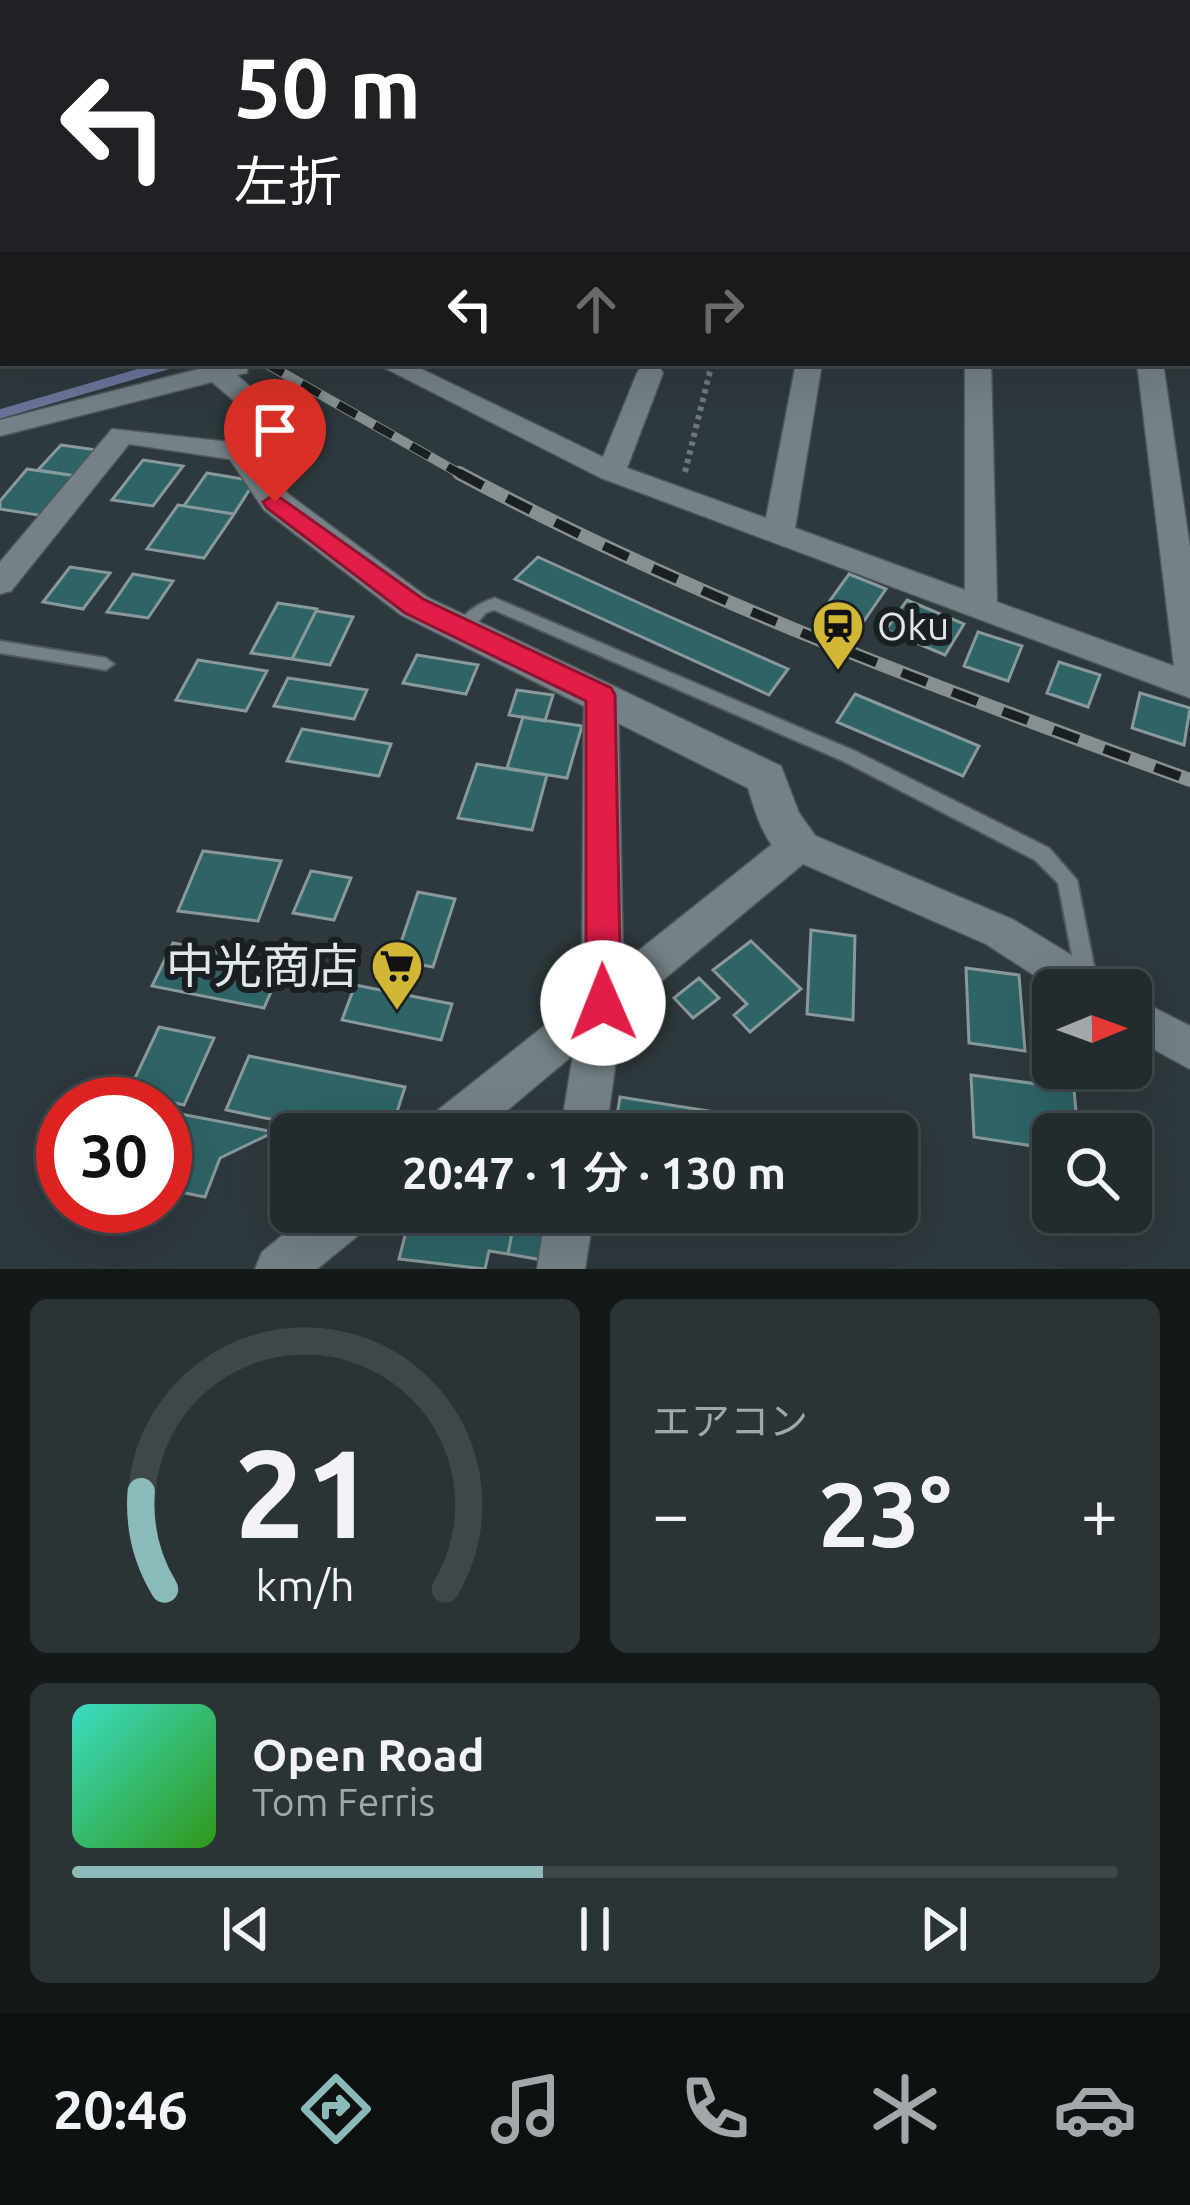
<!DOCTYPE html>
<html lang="ja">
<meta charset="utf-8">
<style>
body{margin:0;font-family:Ubuntu,"Noto Sans JP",sans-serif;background:#2a3336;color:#f1f3f6;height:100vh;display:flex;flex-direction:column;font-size:45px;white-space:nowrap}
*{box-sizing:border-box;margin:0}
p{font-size:39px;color:#a2a7aa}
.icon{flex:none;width:66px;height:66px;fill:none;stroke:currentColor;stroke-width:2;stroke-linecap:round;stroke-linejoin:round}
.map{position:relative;height:1269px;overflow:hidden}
.side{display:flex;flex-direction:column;gap:30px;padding:30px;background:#131819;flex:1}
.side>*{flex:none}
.guide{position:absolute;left:0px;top:0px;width:1191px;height:366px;box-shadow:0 12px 48px #0002,0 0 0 3px #3f474a;background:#202124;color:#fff;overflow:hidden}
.needle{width:78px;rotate:89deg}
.buttons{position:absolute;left:1032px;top:969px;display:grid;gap:24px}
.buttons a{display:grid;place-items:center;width:120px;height:120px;border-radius:18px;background:#222b2e;box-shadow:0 12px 48px #0002,0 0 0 3px #3f474a;font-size:60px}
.speed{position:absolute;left:36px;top:1077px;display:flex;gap:24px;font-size:60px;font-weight:700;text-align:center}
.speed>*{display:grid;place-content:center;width:156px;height:156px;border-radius:50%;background:#222b2e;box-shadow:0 12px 48px #0002,0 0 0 3px #3f474a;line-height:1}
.speed .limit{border:18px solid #d22;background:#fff;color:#111}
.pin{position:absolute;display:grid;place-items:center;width:102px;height:102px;color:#fff;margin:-123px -51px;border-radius:50% 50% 50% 0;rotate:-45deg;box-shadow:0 0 12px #0007}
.pin .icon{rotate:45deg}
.me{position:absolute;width:132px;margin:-66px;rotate:359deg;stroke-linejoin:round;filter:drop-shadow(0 0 9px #0008)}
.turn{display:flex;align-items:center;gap:42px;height:252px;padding:0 36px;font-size:54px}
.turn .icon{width:156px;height:156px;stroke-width:2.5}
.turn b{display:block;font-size:84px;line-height:102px}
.lanes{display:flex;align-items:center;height:114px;padding:0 36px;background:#0003;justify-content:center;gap:60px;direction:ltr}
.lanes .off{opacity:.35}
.big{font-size:90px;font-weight:600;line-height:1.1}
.side .widget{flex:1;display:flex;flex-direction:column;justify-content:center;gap:18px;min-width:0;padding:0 42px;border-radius:18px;background:#2a3336}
.side .dial{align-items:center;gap:0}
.dial svg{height:312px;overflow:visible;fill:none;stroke:#3f474a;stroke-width:7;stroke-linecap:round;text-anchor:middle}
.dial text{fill:#f1f3f6;stroke:none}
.song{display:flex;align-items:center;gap:36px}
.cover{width:144px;height:144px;border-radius:18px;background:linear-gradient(135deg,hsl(170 70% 55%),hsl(110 70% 35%))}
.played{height:12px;border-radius:6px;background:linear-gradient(90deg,#8bbbb9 45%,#3f474a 45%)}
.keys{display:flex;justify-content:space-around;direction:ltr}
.heat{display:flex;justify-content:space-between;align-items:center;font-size:66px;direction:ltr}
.side .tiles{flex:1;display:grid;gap:30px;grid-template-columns:1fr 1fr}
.widget:last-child{grid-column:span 2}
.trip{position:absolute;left:270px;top:1113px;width:648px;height:120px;border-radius:18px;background:#222b2e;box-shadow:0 12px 48px #0002,0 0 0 3px #3f474a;font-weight:600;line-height:120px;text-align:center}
.dock{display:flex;height:192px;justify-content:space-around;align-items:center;background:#0e1112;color:#a2a7aa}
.dock .icon{width:84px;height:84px}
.dock .on{color:#8bbbb9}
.dock b{font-size:54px;color:#f1f3f6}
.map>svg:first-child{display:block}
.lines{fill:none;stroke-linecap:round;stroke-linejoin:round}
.stream{stroke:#6a7498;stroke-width:9}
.canal{fill:#6a7498;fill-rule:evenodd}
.building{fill:#2e6466;stroke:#899898;stroke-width:3}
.service-casing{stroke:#4f585b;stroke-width:4}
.minor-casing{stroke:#4f585b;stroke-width:3}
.tertiary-casing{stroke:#4f585b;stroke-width:3}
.path{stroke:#6e777b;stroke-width:6;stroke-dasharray:4.5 4.5;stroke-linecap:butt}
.service{fill:#748186;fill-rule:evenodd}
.minor{fill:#748186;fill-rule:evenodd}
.tertiary{fill:#748186;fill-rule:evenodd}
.rail-far1-casing{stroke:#868f92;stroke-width:10}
.rail-casing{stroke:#868f92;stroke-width:14}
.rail-far1{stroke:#1a1f21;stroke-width:8;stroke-dasharray:21;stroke-linecap:butt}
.rail{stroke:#1a1f21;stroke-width:9;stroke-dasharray:27;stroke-linecap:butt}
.route{fill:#e11d48;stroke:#92132f;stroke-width:3}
.labels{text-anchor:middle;stroke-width:12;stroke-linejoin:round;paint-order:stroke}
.poi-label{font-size:39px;fill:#e0e7e9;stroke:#1a1f21;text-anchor:start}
.near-poi-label{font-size:48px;fill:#e0e7e9;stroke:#1a1f21;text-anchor:end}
</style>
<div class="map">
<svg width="1190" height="1269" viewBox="0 0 1190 1269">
<rect width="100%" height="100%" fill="#2e393d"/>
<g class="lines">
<path class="stream" d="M 0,414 L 174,363"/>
<path class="canal" d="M 175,0 L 244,0 L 246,3 L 177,3 Z
M 1188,52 L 1190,52 L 1190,66 L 1188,66 Z"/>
</g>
<path class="building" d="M 61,445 L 97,450 L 76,476 L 38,470 Z
M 143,460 L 183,466 L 153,506 L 112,500 Z
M 27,469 L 76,476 L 44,516 L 0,509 L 0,501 Z
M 207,473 L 255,481 L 234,514 L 184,506 Z
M 178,505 L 234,514 L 204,558 L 147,549 Z
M 538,557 L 650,608 L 788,669 L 769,695 L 515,579 Z
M 70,567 L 110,573 L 83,609 L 43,602 Z
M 133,574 L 173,581 L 148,618 L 107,612 Z
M 849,574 L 886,589 L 864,621 L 826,606 Z
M 907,600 L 964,624 L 945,655 L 886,630 Z
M 278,603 L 317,609 L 292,659 L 251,653 Z
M 316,611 L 353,617 L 330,665 L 292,659 Z
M 978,632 L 1022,646 L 1008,681 L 964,666 Z
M 417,655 L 478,665 L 466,694 L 403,683 Z
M 198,660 L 267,671 L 246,711 L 176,700 Z
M 1059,662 L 1100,675 L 1088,707 L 1047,693 Z
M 288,678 L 367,690 L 354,719 L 274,706 Z
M 517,690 L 553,695 L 545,721 L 509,715 Z
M 1140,693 L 1190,708 L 1184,745 L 1132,728 Z
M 855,694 L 979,746 L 963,776 L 837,722 Z
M 523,717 L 582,726 L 567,778 L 507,768 Z
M 302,729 L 391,744 L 379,776 L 287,761 Z
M 477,764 L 547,775 L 532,830 L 458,818 Z
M 203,851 L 281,861 L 258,921 L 178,911 Z
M 311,871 L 351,878 L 334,920 L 293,913 Z
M 418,892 L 455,899 L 433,967 L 395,960 Z
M 811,930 L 855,936 L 853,1020 L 807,1014 Z
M 751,941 L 801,989 L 750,1032 L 734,1015 L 747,1004 L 713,970 Z
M 173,943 L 283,964 L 264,1008 L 152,986 Z
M 966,968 L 1019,975 L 1025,1051 L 969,1043 Z
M 699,978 L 719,998 L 693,1018 L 674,998 Z
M 355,985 L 452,1004 L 441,1040 L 342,1020 Z
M 159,1027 L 214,1038 L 184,1105 L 128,1093 Z
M 249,1056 L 405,1087 L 390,1134 L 343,1134 L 226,1110 Z
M 971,1075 L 1074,1089 L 1078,1134 L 1053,1134 L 1053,1149 L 974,1137 Z
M 620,1097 L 721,1113 L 719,1134 L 614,1134 Z
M 165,1111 L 274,1132 L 220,1158 L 205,1197 L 165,1189 Z
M 411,1212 L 516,1212 L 508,1254 L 489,1251 L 485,1269 L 399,1259 Z
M 516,1212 L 562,1212 L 553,1262 L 508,1254 Z"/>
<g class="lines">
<g class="service-casing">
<path id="service" d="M 495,598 L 855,751 L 1049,848 L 1077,880 L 1097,981 L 1094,988 L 1088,990 L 1080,988 L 1077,981 L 1058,883 L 1035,860 L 843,761 L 494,610 L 486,613 L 468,633 L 456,633 L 454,629 C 465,612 476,604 495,598 Z
M 0,641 L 106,658 L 114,664 L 106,670 L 0,653 Z"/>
</g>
<g class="minor-casing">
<path id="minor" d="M 420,0 L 438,0 L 418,3 Z
M 683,0 L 701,0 L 682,3 Z
M 772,0 L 790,0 L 771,3 Z
M 906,0 L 971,0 L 973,3 L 908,3 Z
M 1102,0 L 1120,0 L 1121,3 L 1103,3 Z
M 1188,12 L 1190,12 L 1190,22 L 1188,22 Z
M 0,18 L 3,18 L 3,28 L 0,28 Z
M 3,76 L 3,90 L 0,91 L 0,77 Z
M 1188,250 L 1190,250 L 1190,264 L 1188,264 Z
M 222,363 L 248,363 L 247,373 L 237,375 L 289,421 L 278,447 L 242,461 L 129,444 L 11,591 L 0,594 L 0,562 L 112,429 L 239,443 L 256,436 L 260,423 L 212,382 L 0,436 L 0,420 Z
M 375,363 L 409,363 L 603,457 L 637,373 L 641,367 L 659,367 L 663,373 L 627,468 L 766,518 L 796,363 L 822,363 L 795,528 L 965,590 L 965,363 L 991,363 L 997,602 L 1174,666 L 1137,363 L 1163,363 L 1190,548 L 1190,698 L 601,478 Z
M 601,682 L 613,686 L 618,695 L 623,963 L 785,834 L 799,829 L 1014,920 L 1107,977 L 1113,990 L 1057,990 L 986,944 L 803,864 L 622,1014 L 606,1134 L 560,1134 L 573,1055 L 479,1134 L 421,1134 L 428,1118 L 582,996 L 584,695 L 589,686 Z
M 1131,996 L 1190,1026 L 1190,1069 L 1131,1037 Z
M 311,1212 L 373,1212 L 366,1229 L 317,1269 L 255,1269 L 262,1252 Z
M 546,1212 L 594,1212 L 585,1269 L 537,1269 Z"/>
</g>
<g class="tertiary-casing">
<path id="tertiary" d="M 311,0 L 375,0 L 377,3 L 313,3 Z
M 1188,42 L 1190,42 L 1190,56 L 1188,56 Z
M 242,442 L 254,445 L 288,494 L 427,597 L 781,766 L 799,813 L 822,845 L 815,858 C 772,873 758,821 748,788 L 401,615 L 264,510 L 225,452 L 230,445 Z"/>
</g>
<path class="path" d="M 685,472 L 712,363"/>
<use href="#service" class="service"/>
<use href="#minor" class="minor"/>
<use href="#tertiary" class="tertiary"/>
<g class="rail-far1-casing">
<path id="rail-far1" d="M 265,363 L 464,476"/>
</g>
<g class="rail-casing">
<path id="rail" d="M 459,473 C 692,598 942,690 1190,780"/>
</g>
<use href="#rail-far1" class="rail-far1"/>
<use href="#rail" class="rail"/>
</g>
<path class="route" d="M 275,494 L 423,599 L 611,688 L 615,695 L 621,1003 L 616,1014 L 603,1018 L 591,1014 L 586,1003 L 586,701 L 405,613 L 267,508 L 263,502 Z"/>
<defs>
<g id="station-pin" transform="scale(2.7)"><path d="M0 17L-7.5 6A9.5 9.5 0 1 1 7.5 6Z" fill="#d2b736" stroke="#1a1f21"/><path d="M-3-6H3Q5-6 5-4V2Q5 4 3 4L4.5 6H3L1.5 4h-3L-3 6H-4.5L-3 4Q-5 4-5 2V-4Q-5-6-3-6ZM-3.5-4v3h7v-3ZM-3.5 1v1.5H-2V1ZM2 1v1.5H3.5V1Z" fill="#111"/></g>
<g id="supermarket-pin" transform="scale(2.7)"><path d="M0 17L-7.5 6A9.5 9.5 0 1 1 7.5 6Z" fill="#d2b736" stroke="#1a1f21"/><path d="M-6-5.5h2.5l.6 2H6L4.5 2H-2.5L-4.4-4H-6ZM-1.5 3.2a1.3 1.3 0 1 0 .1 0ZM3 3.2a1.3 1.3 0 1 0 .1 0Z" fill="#111"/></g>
</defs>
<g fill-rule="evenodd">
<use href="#station-pin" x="838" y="626"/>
<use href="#supermarket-pin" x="397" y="966"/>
</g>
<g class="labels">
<g class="poi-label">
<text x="877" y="640">Oku</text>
</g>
<g class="near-poi-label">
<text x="358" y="983">中光商店</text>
</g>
</g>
</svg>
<div class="buttons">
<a><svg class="needle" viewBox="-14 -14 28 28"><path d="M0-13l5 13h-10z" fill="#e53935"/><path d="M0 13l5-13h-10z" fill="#a2a7aa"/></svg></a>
<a><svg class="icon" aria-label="search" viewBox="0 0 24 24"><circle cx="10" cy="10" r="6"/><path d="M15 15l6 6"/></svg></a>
</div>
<div class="speed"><div class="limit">30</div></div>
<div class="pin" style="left:275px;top:502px;background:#d93025"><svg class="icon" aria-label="arrive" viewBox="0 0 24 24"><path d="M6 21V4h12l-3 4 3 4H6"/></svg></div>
<svg class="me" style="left:603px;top:1003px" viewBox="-20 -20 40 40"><circle r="19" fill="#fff"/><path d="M0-13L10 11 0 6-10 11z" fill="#e11d48"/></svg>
<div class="trip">20:47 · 1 分 · 130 m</div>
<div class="guide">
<div class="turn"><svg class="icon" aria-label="left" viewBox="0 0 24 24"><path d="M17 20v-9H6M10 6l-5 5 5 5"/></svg><div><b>50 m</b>左折</div></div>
<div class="lanes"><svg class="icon" aria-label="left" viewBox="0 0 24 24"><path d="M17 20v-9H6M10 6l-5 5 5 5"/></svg><svg class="icon off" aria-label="ahead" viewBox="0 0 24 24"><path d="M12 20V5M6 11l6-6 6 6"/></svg><svg class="icon off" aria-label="right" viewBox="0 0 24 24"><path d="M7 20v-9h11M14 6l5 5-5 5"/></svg></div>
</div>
</div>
<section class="side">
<div class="tiles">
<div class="widget dial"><svg viewBox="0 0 100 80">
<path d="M14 69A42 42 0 1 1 86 69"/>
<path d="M14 69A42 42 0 0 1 8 44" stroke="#8bbbb9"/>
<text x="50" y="56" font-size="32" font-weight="700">21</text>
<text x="50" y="72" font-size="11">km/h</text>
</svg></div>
<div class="widget"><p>エアコン</p>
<div class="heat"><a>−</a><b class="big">23°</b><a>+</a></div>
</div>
<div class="widget">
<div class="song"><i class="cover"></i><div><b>Open Road</b><p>Tom Ferris</p></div></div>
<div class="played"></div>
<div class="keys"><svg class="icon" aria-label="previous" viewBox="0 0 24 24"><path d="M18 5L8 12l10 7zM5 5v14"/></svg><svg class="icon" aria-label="pause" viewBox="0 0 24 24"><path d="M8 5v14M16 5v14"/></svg><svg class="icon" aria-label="next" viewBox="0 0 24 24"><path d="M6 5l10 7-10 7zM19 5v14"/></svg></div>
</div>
</div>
</section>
<nav class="dock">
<b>20:46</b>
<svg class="icon on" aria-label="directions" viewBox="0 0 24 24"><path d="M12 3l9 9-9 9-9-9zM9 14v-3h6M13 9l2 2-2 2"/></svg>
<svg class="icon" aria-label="music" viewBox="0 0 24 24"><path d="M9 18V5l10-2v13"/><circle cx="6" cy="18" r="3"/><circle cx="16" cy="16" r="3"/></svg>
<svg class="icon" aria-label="phone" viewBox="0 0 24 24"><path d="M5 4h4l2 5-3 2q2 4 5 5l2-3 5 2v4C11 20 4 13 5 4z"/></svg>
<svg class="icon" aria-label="climate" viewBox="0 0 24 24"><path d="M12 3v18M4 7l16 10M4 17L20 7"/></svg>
<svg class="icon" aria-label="car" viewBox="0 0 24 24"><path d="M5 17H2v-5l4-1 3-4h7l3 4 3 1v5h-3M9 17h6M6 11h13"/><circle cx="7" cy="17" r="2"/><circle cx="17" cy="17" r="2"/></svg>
</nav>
